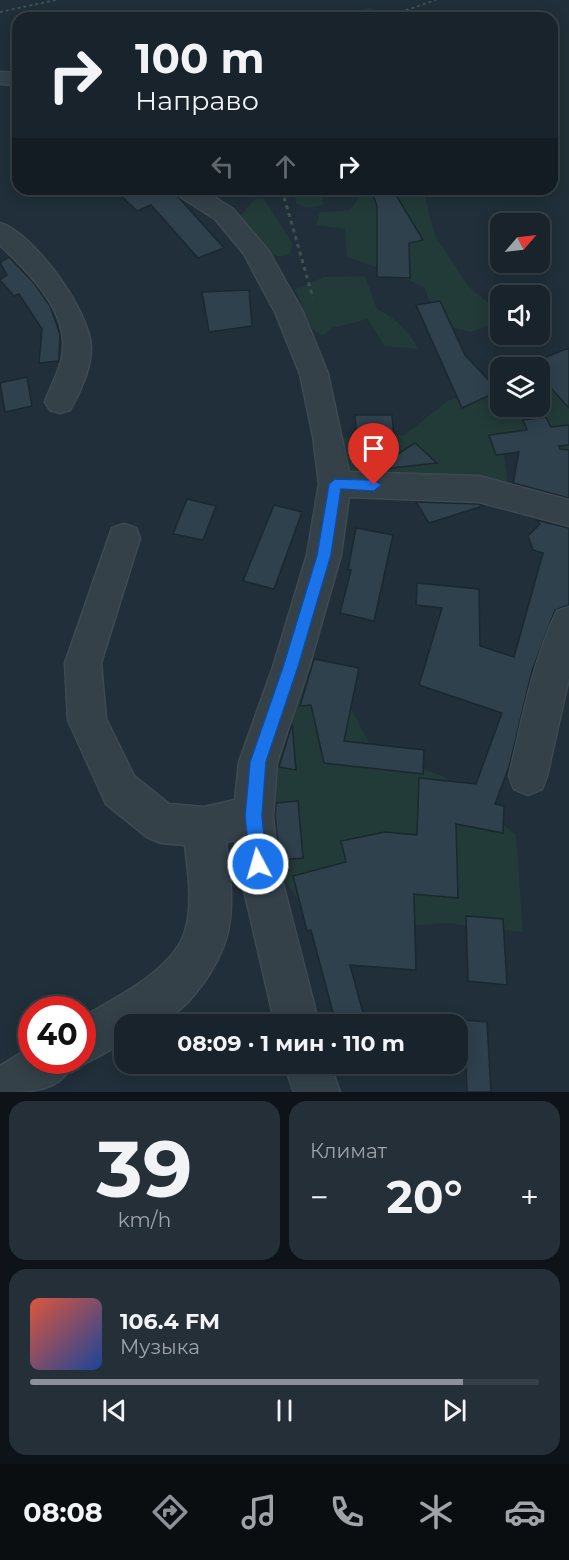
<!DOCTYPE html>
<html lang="ru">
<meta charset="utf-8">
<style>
body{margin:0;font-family:Montserrat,sans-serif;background:#252f37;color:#f1f3f6;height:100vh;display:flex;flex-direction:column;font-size:22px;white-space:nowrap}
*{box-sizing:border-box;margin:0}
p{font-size:20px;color:#9fa4a9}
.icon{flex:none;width:33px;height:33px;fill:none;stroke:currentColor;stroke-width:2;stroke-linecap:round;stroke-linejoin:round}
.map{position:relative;height:1092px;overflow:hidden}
.sheet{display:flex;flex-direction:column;gap:9px;padding:9px;background:#0d1318;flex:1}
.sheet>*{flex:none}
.banner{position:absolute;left:12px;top:12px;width:546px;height:183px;border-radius:18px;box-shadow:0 3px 15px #0003,0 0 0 2px #364047;background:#18232b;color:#f1f3f6;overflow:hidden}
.needle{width:39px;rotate:62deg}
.buttons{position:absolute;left:490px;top:213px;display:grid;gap:12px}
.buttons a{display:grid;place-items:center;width:60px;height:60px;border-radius:12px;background:#18232b;box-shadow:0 3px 15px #0003,0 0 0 2px #364047;font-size:30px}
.speed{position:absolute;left:18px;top:996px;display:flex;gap:12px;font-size:30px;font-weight:700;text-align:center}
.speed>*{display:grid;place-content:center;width:78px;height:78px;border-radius:50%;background:#18232b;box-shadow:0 3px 15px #0003,0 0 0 2px #364047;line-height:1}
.speed .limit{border:9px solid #d22;background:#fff;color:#111}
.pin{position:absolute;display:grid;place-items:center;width:51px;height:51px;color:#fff;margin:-62px -26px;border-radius:50% 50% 50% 0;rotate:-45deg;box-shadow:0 0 6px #0007}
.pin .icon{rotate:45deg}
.me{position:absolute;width:66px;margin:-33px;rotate:354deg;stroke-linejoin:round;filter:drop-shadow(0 0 4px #0008)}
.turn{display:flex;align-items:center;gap:21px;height:126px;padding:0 24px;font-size:27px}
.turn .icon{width:78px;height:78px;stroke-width:2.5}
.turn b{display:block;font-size:42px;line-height:51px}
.lanes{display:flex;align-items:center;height:57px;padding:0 24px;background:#0003;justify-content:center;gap:30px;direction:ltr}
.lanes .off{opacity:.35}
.big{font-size:45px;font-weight:700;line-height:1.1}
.sheet .widget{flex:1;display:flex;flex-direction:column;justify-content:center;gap:9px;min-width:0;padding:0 21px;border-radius:18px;background:#252f37}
.sheet .dial{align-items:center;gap:0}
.dial b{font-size:78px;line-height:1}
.song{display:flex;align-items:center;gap:18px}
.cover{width:72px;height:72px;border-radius:9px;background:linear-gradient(135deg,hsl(10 70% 55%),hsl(220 70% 35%))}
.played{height:6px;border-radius:3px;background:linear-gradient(90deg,#8c9099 85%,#364047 85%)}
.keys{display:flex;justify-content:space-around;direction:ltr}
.heat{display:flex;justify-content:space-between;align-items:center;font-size:33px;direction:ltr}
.sheet .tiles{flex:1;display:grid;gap:9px;grid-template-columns:1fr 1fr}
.widget:last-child{grid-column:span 2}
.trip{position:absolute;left:114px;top:1014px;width:354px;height:60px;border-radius:18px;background:#18232b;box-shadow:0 3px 15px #0003,0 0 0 2px #364047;font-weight:700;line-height:60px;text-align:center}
.dock{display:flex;height:96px;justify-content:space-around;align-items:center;background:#0a0e11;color:#9fa4a9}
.dock .icon{width:42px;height:42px}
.dock .selected{color:#8c9099}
.dock b{font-size:27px;color:#f1f3f6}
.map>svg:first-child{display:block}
.green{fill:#223a38}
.building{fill:#2f414d;stroke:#1b2830;stroke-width:1.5}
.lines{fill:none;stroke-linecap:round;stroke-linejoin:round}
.minor-casing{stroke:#3d4a53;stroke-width:3}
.path-far1{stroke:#3b524f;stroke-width:2;stroke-dasharray:3 3;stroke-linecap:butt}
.path{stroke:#3b524f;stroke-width:3;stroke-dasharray:4 4;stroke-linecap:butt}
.minor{fill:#344149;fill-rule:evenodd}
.route{fill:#1a73e8;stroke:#114b97;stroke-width:1.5}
</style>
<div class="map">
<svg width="569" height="1092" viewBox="0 0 569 1092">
<rect width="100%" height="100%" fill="#202f39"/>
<path class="green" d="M 369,8 L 382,12 L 372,18 L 315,18 C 333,8 350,14 369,8 Z
M 291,189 L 323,189 L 323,205 L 306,208 L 296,203 L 295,196 Z
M 365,189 L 423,189 L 435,235 L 468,286 L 501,313 L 501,321 L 470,332 L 439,324 L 424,287 L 390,272 L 347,257 L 345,229 L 316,225 L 320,212 L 350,210 Z
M 256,198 L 264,199 L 292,243 L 291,252 C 269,268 251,233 238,218 Z
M 365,276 L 377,309 C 397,319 407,330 419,349 L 384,346 L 368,319 L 332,328 L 325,334 L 319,334 L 312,329 L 295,289 L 324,277 Z
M 569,354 L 569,462 L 503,446 L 508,486 L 341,479 L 340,438 L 405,435 L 447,401 L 494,386 L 501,385 L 501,406 L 540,406 L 540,370 Z
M 306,679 L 344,695 L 373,750 L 447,778 L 516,835 L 523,932 L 446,923 L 362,930 L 339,960 L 281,875 L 267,810 L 269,775 Z"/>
<path class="building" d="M 114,189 L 171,189 L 224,248 L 198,258 L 151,205 L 137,211 Z
M 393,190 L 423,240 L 409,243 L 410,278 L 377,277 L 377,206 L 372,192 Z
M 9,257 L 34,283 L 50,306 L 60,334 L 59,361 L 39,363 L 42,329 L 19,294 L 14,296 L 0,280 L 7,275 L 0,263 Z
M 249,290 L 252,326 L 209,332 L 202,292 Z
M 440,301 L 465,355 L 499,391 L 462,408 L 416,305 Z
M 569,348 L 569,408 L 540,376 L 540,368 L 532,368 L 529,364 Z
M 27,377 L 32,406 L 5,412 L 0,383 Z
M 355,415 L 392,415 L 394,439 L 371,449 L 357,449 Z
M 546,417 L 551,427 L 569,425 L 569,445 L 559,446 L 560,449 L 569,450 L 569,498 L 513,483 L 519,452 L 496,455 L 489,435 L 527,430 L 523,420 Z
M 415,443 L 437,463 L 373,470 Z
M 187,499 L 216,506 L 203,540 L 173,534 Z
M 416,502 L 479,504 L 483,506 L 429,523 Z
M 274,505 L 302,512 L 274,589 L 243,581 Z
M 536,520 L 569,528 L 569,605 L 555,610 L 532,671 L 509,767 L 495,804 L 504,806 L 503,833 L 456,824 L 458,898 L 414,894 L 416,970 L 350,965 L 366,1024 L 336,1024 L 311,930 L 307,931 L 293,876 L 346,862 L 341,841 L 385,832 L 417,835 L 419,778 L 476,784 L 502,713 L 419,685 L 442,608 L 416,605 L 417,583 L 479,589 L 480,646 L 514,657 L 543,553 L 533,550 L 528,536 L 540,524 Z
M 356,528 L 393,535 L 374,621 L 340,613 L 351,570 L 348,570 Z
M 314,659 L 359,668 L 344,741 L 424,750 L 423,774 L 324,763 L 311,705 L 300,706 Z
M 292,724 L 296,770 L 279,767 Z
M 298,801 L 303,858 L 280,860 L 275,816 L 276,803 Z
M 466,916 L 503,919 L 507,985 L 468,981 Z
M 464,1020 L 487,1022 L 491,1092 L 467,1092 Z"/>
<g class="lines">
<g class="minor-casing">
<path id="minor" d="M 0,72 L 18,73 L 18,85 L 0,84 Z
M 173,189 L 202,189 L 233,209 L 268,250 L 303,312 L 328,374 L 349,472 L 479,476 L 569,500 L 569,526 L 479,502 L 349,497 L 341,555 L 309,667 L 277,762 L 273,816 L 278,864 L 319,1024 L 275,1024 L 238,864 L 235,840 L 226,842 C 229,869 234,898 229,926 C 223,961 191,1010 157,1024 C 148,1027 134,1024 124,1024 L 124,1043 L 82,1065 L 74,1062 C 60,1092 32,1092 0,1092 L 0,1066 L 32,1046 L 32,1060 L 82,1060 L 82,1017 C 116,998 176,969 186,928 C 193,902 188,872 185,845 L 161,843 L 147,837 L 106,804 L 68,720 L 65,663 L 112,528 L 124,524 L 136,528 L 140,538 L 101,663 L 106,719 L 134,776 L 169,804 L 204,807 L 235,800 L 239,762 L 273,667 L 307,555 L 319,484 L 313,436 L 300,374 L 275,312 L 244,254 L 215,219 L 176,194 Z
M 0,223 C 33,232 92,314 91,349 C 91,368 80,393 70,410 L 60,413 L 50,410 L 45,402 C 51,385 62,367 63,349 C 66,308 27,271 0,245 Z
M 569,607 L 569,678 L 547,776 L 542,789 L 528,795 L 514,789 L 509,776 C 522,721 532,663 557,611 Z
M 284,1064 L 330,1064 L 340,1092 L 294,1092 Z"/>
</g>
<path class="path-far1" d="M 0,12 L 56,0
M 383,18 L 436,0
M 282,189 L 283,191"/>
<path class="path" d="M 282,190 L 313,298"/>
<use href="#minor" class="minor"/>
</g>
<path class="route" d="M 335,479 L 374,480 L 381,485 L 374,491 L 341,489 L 331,555 L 298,667 L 266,762 L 262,816 L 267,864 L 264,870 L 258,872 L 252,870 L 250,864 L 245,816 L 250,762 L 283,667 L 317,555 L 329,484 Z"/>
</svg>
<div class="buttons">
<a><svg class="needle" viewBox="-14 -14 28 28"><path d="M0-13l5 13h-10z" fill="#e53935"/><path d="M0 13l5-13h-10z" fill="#9fa4a9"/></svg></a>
<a><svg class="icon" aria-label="sound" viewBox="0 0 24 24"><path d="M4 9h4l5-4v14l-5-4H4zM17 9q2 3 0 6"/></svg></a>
<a><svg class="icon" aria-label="layers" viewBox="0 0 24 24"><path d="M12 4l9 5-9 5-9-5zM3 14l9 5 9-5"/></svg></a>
</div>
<div class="speed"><div class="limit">40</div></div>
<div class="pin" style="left:374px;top:485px;background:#d93025"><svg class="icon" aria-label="arrive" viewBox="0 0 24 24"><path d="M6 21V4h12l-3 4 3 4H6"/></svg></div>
<svg class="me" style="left:258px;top:864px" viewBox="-20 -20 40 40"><circle r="17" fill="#1a73e8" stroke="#fff" stroke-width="3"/><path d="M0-11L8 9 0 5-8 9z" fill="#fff"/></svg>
<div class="trip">08:09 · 1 мин · 110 m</div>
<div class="banner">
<div class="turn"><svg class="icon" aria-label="right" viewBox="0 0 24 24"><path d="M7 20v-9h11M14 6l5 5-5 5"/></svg><div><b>100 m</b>Направо</div></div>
<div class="lanes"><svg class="icon off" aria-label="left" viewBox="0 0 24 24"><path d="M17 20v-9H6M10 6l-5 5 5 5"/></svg><svg class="icon off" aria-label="ahead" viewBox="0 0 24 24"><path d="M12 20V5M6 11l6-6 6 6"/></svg><svg class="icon" aria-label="right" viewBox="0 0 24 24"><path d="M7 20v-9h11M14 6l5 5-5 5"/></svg></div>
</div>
</div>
<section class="sheet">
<div class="tiles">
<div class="widget dial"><b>39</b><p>km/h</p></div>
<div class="widget"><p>Климат</p>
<div class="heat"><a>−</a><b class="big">20°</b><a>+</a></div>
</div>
<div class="widget">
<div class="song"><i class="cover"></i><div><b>106.4 FM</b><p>Музыка</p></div></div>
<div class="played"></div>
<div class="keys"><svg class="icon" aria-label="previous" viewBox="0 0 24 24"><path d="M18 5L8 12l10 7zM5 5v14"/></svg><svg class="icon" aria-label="pause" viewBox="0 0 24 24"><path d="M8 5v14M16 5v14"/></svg><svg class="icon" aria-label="next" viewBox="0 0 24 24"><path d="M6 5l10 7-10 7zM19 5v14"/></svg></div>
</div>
</div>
</section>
<nav class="dock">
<b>08:08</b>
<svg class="icon selected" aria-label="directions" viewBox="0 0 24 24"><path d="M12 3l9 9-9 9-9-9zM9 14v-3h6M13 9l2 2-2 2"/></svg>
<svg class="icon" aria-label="music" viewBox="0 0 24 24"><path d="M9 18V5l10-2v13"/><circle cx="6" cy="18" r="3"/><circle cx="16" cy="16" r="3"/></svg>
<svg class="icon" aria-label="phone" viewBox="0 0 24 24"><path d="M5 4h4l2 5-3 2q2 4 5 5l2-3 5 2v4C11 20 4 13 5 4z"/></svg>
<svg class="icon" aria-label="climate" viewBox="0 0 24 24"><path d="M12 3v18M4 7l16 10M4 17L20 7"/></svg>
<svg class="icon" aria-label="car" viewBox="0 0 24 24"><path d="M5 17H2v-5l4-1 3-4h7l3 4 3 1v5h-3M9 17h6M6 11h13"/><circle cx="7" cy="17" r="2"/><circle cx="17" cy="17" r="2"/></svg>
</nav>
